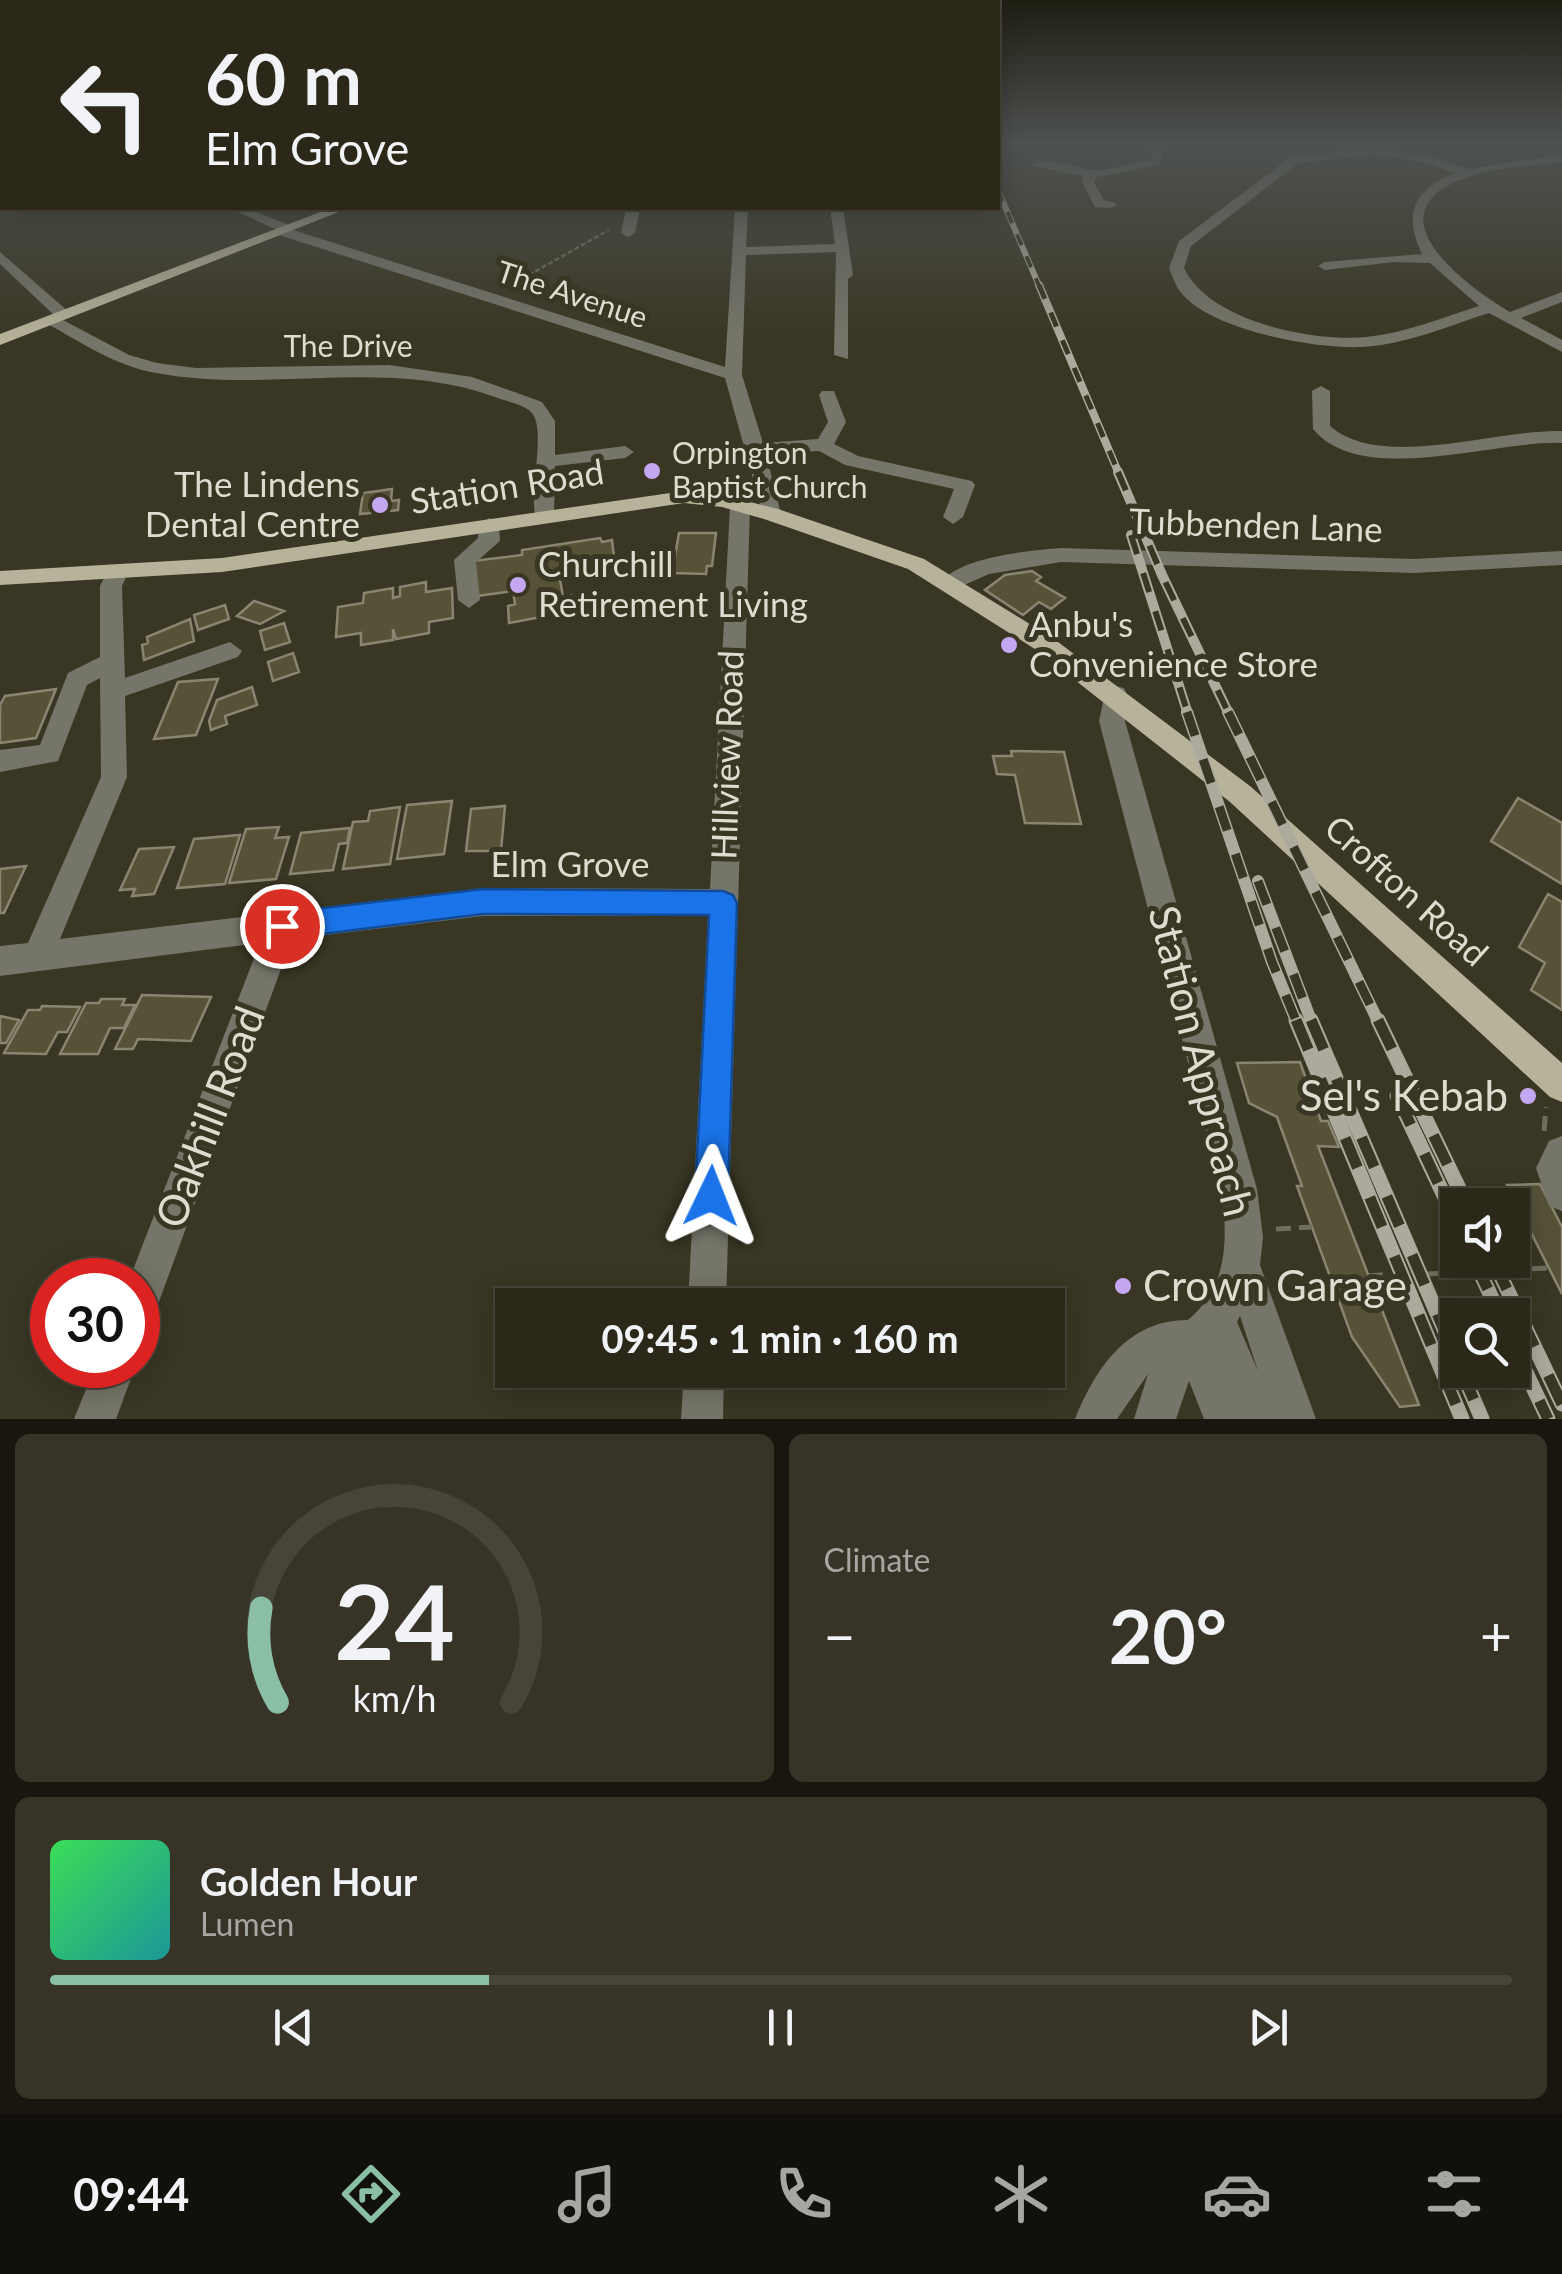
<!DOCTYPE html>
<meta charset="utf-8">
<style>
body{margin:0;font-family:Lato,sans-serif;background:#373427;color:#f1f3f6;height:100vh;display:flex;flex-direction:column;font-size:38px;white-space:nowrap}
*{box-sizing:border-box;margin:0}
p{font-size:32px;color:#a6a6a2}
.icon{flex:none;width:55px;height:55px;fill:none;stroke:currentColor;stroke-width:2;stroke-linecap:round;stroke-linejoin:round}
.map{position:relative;height:1419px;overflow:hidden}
.sheet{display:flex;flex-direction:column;gap:15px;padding:15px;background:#18160e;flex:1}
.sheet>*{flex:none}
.banner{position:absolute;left:0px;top:0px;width:1000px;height:210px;box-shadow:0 5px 25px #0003,0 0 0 2px #474439;background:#2b281a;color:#f1f3f6;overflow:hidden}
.tools{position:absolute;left:1440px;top:1188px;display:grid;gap:20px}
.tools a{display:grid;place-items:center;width:90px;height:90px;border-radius:0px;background:#2b281a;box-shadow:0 5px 25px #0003,0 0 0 2px #474439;font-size:50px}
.speed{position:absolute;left:30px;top:1258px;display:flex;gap:20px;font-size:50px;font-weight:700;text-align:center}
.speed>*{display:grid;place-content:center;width:130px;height:130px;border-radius:50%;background:#2b281a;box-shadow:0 5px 25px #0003,0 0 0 2px #474439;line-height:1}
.speed .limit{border:15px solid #d22;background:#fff;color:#111}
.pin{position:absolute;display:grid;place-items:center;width:85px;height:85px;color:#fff;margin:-42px;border:5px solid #fff;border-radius:50%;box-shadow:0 2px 10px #0007}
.me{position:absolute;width:110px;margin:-55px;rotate:2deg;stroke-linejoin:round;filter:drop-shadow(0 0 8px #0008)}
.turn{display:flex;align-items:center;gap:35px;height:210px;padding:0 40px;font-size:45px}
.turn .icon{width:130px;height:130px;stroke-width:2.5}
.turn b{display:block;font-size:70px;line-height:85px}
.big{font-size:75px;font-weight:700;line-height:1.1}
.sheet .card{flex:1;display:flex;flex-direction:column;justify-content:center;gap:15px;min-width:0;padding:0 35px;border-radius:15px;background:#373427}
.sheet .dial{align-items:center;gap:0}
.dial svg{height:260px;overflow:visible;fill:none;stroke:#474439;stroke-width:7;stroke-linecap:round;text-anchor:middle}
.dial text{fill:#f1f3f6;stroke:none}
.song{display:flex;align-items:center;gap:30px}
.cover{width:120px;height:120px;border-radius:15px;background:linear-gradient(135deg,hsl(130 70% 55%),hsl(180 70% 35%))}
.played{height:10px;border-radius:5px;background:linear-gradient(90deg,#8abfa5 30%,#474439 30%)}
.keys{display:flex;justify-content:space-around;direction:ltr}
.heat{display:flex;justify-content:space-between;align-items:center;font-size:55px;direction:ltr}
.sheet .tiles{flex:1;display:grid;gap:15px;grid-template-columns:1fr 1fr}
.card:last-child{grid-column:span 2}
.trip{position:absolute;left:495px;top:1288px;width:570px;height:100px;border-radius:0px;background:#2b281a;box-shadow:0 5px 25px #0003,0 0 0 2px #474439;font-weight:700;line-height:100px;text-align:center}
.dock{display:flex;height:160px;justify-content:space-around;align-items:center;background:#11100a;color:#a6a6a2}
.dock .icon{width:70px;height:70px}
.dock .on{color:#8abfa5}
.dock b{font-size:45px;color:#f1f3f6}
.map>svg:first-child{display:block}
.building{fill:#565238;stroke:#898570;stroke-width:2.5}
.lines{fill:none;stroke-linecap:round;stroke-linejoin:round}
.path-far1{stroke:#6f6d5c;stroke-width:2.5;stroke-dasharray:5 2.5;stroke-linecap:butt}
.path{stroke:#6f6d5c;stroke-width:5;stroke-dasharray:15 8;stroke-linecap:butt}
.minor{fill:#767569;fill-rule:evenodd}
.major{fill:#b7b39a;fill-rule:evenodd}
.rail-far4-casing{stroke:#acaa9d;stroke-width:6}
.rail-far3-casing{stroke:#acaa9d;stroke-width:8}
.rail-far2-casing{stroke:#acaa9d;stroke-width:10}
.rail-far1-casing{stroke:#acaa9d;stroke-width:12}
.rail-casing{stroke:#acaa9d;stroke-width:15}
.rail-far4{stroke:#393623;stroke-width:4;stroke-dasharray:12;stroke-linecap:butt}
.rail-far3{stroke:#393623;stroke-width:5;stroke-dasharray:15;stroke-linecap:butt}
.rail-far2{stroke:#393623;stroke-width:6;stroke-dasharray:20;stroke-linecap:butt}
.rail-far1{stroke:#393623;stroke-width:9;stroke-dasharray:25;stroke-linecap:butt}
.rail{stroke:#393623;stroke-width:11;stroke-dasharray:32;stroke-linecap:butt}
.route{fill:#1a73e8;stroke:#114b97;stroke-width:2.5}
.poi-dot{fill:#c4a7f1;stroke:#393623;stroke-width:4}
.labels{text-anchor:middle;stroke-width:10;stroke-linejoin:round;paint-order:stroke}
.far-street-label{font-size:30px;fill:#dedcd1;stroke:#393623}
.far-poi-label{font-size:30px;fill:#dedcd1;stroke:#393623;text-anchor:start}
.poi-label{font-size:35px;fill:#dedcd1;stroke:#393623;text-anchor:start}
.street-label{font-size:35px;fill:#dedcd1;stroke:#393623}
.near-street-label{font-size:42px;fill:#dedcd1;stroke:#393623}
.near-poi-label{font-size:42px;fill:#dedcd1;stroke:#393623;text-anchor:end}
</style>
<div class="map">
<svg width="1562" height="1419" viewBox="0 0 1562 1419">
<rect width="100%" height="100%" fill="#393623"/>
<path class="building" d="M 392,489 L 391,501 L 399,500 L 398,510 L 360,514 L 363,493 Z
M 679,533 L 716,533 L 712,566 L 707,566 L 706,574 L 672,573 Z
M 600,538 L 602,542 L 612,540 L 614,557 L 595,560 L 597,573 L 560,579 L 563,597 L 571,595 L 573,611 L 509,623 L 508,606 L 515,604 L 513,591 L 477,596 L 472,561 L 522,555 L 522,550 Z
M 1032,571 L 1041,577 L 1036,581 L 1065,598 L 1051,609 L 1039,602 L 1023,615 L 985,590 L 1005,575 Z
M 426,582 L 426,592 L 452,588 L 453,618 L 429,622 L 429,633 L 396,639 L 393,629 L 393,640 L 361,645 L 361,633 L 336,637 L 338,607 L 363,603 L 364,593 L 393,588 L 393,598 L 400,596 L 400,587 Z
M 254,601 L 284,611 L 260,624 L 237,616 Z
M 225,605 L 229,619 L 198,630 L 194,615 Z
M 190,619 L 194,641 L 144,660 L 142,645 L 148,643 L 147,637 Z
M 284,623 L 290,642 L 265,650 L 260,631 Z
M 293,653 L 299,672 L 273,681 L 268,662 Z
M 218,679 L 196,735 L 154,739 L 178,682 Z
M 252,687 L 257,705 L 225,716 L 227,724 L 211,730 L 209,721 L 217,700 Z
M 56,689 L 36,738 L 0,743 L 0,705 L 5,696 Z
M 1011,751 L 1064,752 L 1081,824 L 1025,823 L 1015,775 L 997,774 L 993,756 L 1012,756 Z
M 1518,798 L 1562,823 L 1562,884 L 1491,841 Z
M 452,801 L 444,854 L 397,859 L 407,805 Z
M 505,806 L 501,851 L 466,851 L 471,809 Z
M 400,807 L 390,864 L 343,869 L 353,822 L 368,821 L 370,811 Z
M 279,827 L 275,838 L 289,837 L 276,879 L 229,883 L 246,829 Z
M 350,828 L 347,843 L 339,844 L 333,870 L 290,874 L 301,833 Z
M 240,835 L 225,884 L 177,888 L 194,839 Z
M 174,847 L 154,894 L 132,896 L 135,889 L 120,890 L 139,849 Z
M 26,866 L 4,913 L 0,913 L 0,869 Z
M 1548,894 L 1562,902 L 1562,1010 L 1531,990 L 1545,963 L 1519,947 Z
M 142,995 L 211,997 L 191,1041 L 138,1039 L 133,1049 L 115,1049 Z
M 101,999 L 125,999 L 122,1005 L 135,1005 L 124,1028 L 110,1028 L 98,1054 L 60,1054 L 86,1003 L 99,1003 Z
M 42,1006 L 80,1007 L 67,1032 L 58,1032 L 46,1054 L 4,1053 L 28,1010 L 40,1010 Z
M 0,1016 L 19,1020 L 6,1043 L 0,1043 Z
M 1300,1062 L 1321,1121 L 1328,1121 L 1339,1147 L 1318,1146 L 1419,1405 L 1400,1407 L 1352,1337 L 1297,1186 L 1302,1186 L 1277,1117 L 1249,1103 L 1237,1063 Z
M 1540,1184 L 1562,1227 L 1562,1294 L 1507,1185 Z"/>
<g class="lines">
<path class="path-far1" d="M 509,286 L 609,230"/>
<path class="path" d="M 1544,1131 L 1546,1107
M 1276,1229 L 1312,1227
M 1509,1270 L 1549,1268
M 1427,1274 L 1473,1272
M 1368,1276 L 1391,1274"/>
<path class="minor" d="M 1143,142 L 1156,142 L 1164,149 L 1159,165 L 1096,177 L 1094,182 L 1104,200 L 1118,204 L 1111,208 L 1095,207 L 1082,182 L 1083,176 L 1030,165 C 1047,156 1067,165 1085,169 C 1104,173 1131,163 1150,159 L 1154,153 Z
M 1375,147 L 1425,155 L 1469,169 L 1562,154 L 1562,162 C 1525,167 1481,167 1447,186 C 1379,225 1476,292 1510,312 L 1562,292 L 1562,302 L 1521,318 L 1562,340 L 1562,352 L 1489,313 C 1448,326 1405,345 1361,347 C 1315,349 1207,330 1179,290 C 1175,284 1172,275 1169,268 L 1179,241 L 1291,157 ZM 1375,155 L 1423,162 L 1456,173 C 1413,189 1403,214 1422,254 L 1325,262 L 1318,266 L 1325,270 L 1394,262 L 1430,263 L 1479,306 C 1442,318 1405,333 1366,337 C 1311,342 1209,321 1184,268 L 1191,246 L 1298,163 Z
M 229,208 L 246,208 L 292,226 L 293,230 L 725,367 L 735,208 L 748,208 L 746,247 L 835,244 L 830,208 L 843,208 L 853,275 L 848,279 L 848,359 L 834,355 L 836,252 L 746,255 L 742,375 L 763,443 L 818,439 L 828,422 L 819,395 L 822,391 L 834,391 L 846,422 L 834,444 L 858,456 L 972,481 L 975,485 L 963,517 L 953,524 L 943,517 L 954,489 L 845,465 L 819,451 L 766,454 L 781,514 L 778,519 L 764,519 L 725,378 L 276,234 L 275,229 Z
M 626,208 L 640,208 L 635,233 L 628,237 L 621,233 Z
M 0,252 L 69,312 L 71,315 L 63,320 L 129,355 L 157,363 L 196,368 L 389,365 L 472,377 L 542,402 L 555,421 L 555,455 L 625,446 L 634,452 L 625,458 L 555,466 L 554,516 L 544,523 L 537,521 C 526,496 549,427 530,411 C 522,404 505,401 495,397 C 384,357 269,394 156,373 C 116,366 82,343 46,323 L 46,317 L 55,316 L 0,264 Z
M 1321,386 L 1330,391 L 1330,426 C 1381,471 1496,429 1562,431 L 1562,443 C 1493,440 1362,488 1313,429 L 1312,391 Z
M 740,500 L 750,506 L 726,1305 L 688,1305 L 708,916 L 483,916 L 292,939 L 157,1307 L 152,1321 L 138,1326 L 138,1280 L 129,1280 L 260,943 L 0,976 L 0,946 L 28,943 L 101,777 L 100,678 L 87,685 L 58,761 L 0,772 L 0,750 L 40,745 L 68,673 L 100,657 L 100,586 L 109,568 L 125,568 L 128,573 L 122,586 L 125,678 L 230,642 L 242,651 L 238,657 L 125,696 L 127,777 L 60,939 L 483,888 L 710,889 L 730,506 Z
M 489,518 L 499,525 L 500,541 L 476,562 L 480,600 L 469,608 L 458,600 L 454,560 L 478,538 L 479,525 Z
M 1061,548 L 1414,559 L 1562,551 L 1562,565 L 1414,573 L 1061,562 L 989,574 L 951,591 L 940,583 C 961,556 1028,551 1061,548 Z
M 1115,686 L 1124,688 L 1127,695 L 1125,721 L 1257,1189 L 1263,1237 L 1260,1265 L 1316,1419 L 1204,1419 L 1189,1381 L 1176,1419 L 1134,1419 L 1148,1374 L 1117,1419 L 1075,1419 C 1096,1368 1127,1320 1188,1320 C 1229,1286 1228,1237 1221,1189 L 1099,721 L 1106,688 ZM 1240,1316 L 1258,1371 L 1237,1322 Z
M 1562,1136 L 1562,1211 L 1549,1206 L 1536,1168 L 1549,1141 Z
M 96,1365 L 136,1365 L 116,1419 L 74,1419 Z
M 684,1370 L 724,1370 L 723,1419 L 681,1419 Z"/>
<path class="major" d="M 331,208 L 349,208 L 0,345 L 0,334 Z
M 684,491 L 722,495 L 778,509 L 924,559 L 1054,639 L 1250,786 L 1562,1063 L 1562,1102 L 1550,1097 L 1230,802 L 1038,651 L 908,569 L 764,519 L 722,507 L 684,503 L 222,572 L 0,585 L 0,571 L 222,558 Z"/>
<g class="rail-far4-casing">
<path id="rail-far4" d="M 998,190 L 1040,288"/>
</g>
<g class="rail-far3-casing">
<path id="rail-far3" d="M 1039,285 L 1119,474"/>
</g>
<g class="rail-far2-casing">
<path id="rail-far2" d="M 1118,472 L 1162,575 L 1229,714
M 1131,535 L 1188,714"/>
</g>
<g class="rail-far1-casing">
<path id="rail-far1" d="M 1187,712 L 1272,962 L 1297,1023
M 1228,712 L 1379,1023
M 1258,881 L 1312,1023"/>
</g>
<g class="rail-casing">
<path id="rail" d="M 1296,1020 L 1462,1419
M 1311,1020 L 1458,1362
M 1378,1020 L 1467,1205
M 1397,1096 L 1458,1225
M 1474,1260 L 1500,1315
M 1493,1260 L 1562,1404
M 1512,1343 L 1548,1419
M 1461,1370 L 1482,1419"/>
</g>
<use href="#rail-far4" class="rail-far4"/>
<use href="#rail-far3" class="rail-far3"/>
<use href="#rail-far2" class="rail-far2"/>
<use href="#rail-far1" class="rail-far1"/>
<use href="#rail" class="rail"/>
</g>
<linearGradient id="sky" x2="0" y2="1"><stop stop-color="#1f1e13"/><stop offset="0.42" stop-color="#4e5250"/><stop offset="1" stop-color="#4e5250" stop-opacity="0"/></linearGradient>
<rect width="1562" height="341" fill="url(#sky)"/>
<path class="route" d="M 483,889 L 723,891 L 733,895 L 737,903 L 728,1196 L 723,1207 L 711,1212 L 700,1207 L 695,1196 L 709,915 L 483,914 L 282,939 L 273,935 L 269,926 L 273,917 L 282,913 Z"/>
<g class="poi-dot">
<circle cx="652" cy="471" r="10"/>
<circle cx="380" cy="505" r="10"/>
<circle cx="518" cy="585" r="10"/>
<circle cx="1009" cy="645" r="10"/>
<circle cx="1528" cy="1096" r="10"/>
<circle cx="1123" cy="1286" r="10"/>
</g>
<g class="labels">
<g class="far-street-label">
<text transform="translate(572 295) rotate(18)" y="10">The Avenue</text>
<text x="348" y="357">The Drive</text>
</g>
<g class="far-poi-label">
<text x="672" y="464">Orpington<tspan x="672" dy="34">Baptist Church</tspan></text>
</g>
<g class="poi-label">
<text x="360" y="497" text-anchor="end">The Lindens<tspan x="360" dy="40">Dental Centre</tspan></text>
<text x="538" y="577">Churchill<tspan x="538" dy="40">Retirement Living</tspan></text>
<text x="1029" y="637">Anbu's<tspan x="1029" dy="40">Convenience Store</tspan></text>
</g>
<g class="street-label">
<text transform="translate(507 487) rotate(-9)" y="12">Station Road</text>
<text transform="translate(1256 526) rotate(2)" y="12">Tubbenden Lane</text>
<text transform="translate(728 755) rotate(-88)" y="12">Hillview Road</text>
<text x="570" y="877">Elm Grove</text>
<text transform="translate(1406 891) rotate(42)" y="12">Crofton Road</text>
</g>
<g class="near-street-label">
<text transform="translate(1201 1061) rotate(76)" y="15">Station Approach</text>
<text transform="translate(210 1117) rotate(-69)" y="15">Oakhill Road</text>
</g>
<g class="near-poi-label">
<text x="1508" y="1111">Sel's Kebab</text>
<text x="1143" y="1301" text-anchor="start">Crown Garage</text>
</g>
</g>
</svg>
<div class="tools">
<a><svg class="icon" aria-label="sound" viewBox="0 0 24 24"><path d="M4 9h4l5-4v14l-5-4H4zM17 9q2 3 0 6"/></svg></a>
<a><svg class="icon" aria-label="search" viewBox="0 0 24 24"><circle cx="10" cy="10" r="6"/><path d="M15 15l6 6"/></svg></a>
</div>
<div class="speed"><div class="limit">30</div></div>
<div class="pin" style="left:282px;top:926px;background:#d93025"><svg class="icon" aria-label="arrive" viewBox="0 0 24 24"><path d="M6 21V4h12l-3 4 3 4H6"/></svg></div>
<svg class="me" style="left:711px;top:1196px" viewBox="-20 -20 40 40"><path d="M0-17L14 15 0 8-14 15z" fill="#1a73e8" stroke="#fff" stroke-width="4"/></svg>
<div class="trip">09:45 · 1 min · 160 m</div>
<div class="banner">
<div class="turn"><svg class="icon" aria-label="left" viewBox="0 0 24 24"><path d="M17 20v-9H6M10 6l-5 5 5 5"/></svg><div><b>60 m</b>Elm Grove</div></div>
</div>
</div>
<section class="sheet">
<div class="tiles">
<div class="card dial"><svg viewBox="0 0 100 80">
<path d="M14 69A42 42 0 1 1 86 69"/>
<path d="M14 69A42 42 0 0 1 9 40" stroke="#8abfa5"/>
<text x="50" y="56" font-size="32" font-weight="700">24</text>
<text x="50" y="72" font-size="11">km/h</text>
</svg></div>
<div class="card"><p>Climate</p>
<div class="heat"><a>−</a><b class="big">20°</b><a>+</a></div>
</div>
<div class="card">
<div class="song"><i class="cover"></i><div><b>Golden Hour</b><p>Lumen</p></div></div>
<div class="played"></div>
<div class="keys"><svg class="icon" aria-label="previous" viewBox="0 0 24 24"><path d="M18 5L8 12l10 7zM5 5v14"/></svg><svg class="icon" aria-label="pause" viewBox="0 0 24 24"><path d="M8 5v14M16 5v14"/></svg><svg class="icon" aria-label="next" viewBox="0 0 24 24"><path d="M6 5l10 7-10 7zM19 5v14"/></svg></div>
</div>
</div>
</section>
<nav class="dock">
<b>09:44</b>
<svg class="icon on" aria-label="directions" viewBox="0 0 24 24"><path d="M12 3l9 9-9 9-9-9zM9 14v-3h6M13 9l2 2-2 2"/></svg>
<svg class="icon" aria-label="music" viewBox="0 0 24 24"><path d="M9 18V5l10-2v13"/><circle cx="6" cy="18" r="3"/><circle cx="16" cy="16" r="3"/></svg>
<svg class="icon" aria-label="phone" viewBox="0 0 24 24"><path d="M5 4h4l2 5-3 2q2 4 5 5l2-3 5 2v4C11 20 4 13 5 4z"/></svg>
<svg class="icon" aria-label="climate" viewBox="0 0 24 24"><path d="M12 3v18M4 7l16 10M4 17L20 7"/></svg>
<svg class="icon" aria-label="car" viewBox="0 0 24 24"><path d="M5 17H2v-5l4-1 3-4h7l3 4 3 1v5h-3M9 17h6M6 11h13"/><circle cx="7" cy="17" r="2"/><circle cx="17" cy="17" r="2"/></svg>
<svg class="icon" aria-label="filters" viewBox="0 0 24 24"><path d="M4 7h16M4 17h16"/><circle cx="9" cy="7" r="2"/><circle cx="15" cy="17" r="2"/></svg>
</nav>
